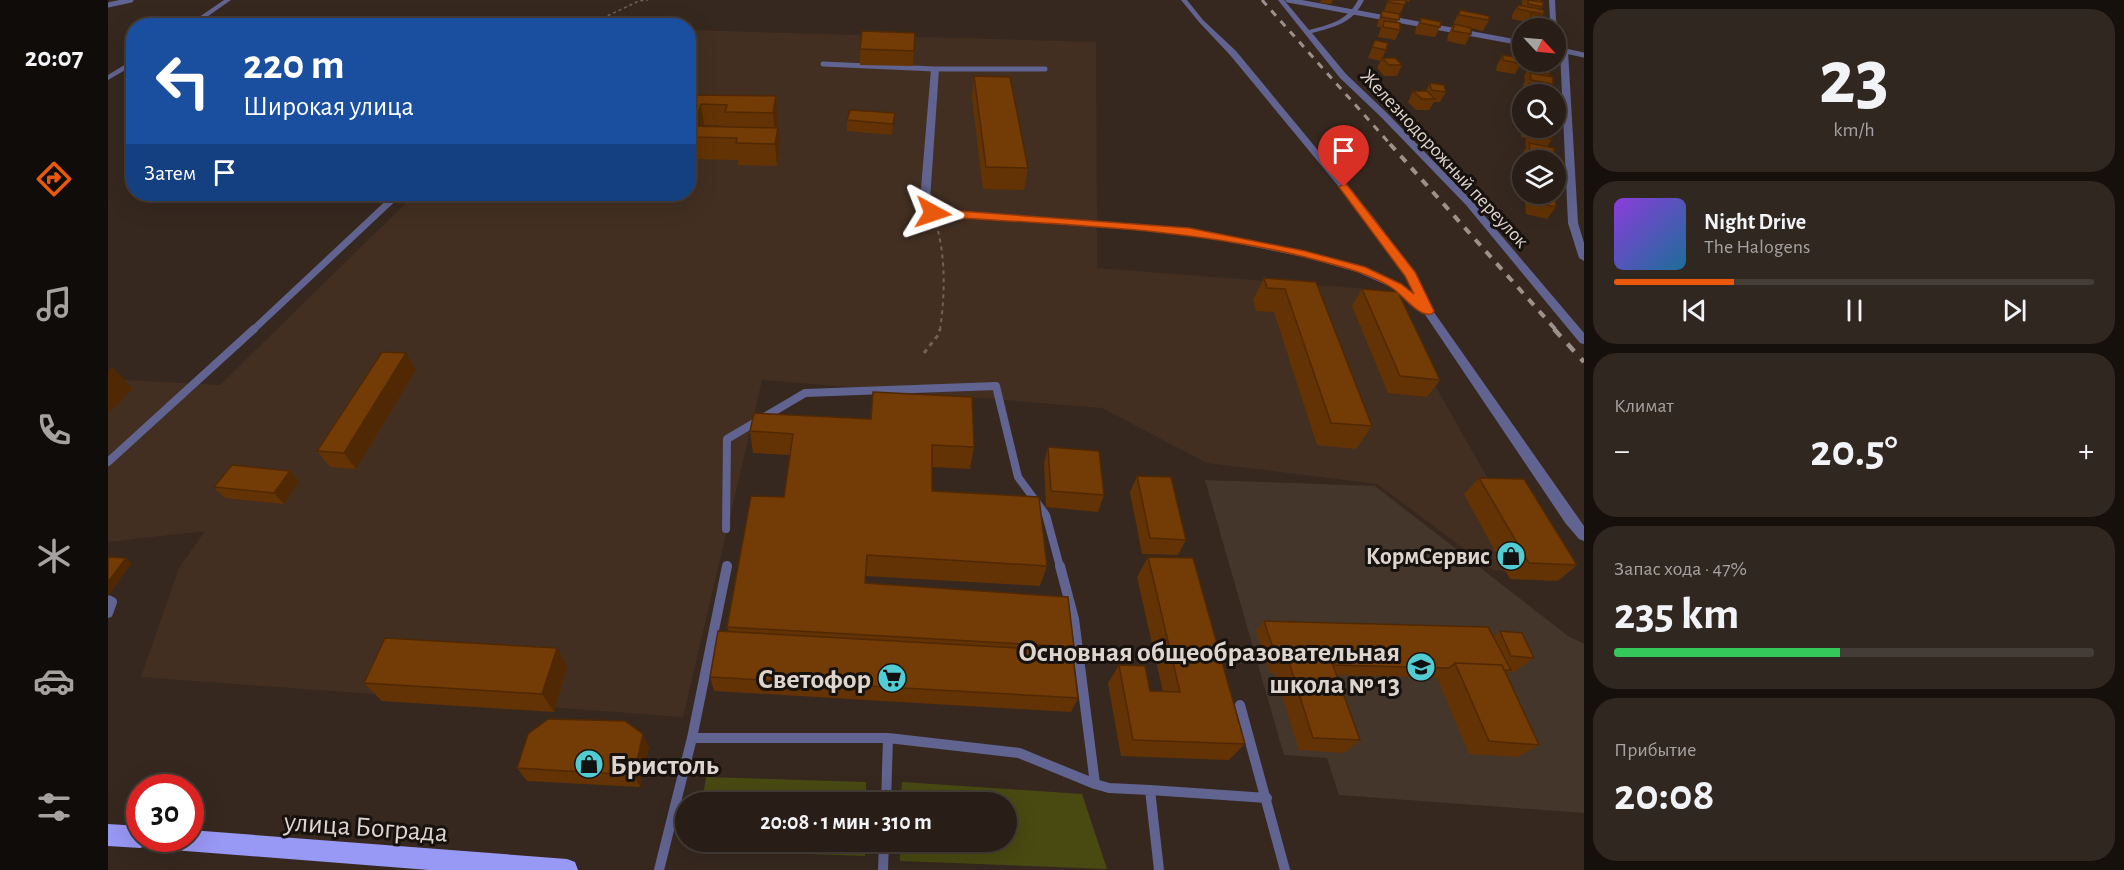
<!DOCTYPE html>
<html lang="ru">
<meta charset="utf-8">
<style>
body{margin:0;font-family:"Alegreya Sans",sans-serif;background:#302720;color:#f1f3f6;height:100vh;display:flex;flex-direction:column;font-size:22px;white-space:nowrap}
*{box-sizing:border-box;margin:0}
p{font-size:20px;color:#a5a2a1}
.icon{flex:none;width:33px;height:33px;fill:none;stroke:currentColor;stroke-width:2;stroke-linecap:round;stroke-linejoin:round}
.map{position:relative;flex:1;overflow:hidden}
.drawer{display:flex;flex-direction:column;gap:9px;padding:9px;background:#16100d;width:540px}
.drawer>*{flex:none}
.guide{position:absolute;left:18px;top:18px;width:570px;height:183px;border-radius:24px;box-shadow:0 6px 24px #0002,0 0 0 2px #443c36;background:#1a4fa0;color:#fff;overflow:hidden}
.needle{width:39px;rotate:116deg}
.tools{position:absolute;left:1404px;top:18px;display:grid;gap:12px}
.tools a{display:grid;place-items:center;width:54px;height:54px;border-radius:50%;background:#281e17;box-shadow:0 6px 24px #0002,0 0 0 2px #443c36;font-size:30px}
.speed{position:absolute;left:18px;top:774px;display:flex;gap:12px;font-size:30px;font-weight:700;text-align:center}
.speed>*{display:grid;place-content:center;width:78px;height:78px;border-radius:50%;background:#281e17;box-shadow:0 6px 24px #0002,0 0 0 2px #443c36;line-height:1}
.speed .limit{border:9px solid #d22;background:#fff;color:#111}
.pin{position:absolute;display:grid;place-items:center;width:51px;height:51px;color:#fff;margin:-62px -26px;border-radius:50% 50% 50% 0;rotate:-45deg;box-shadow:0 0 6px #0007}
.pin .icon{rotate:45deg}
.me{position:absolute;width:66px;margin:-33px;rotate:95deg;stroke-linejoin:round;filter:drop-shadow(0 0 4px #0008)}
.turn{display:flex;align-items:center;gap:21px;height:126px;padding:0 18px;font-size:27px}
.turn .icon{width:78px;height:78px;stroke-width:2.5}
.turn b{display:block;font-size:42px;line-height:51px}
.then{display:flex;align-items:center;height:57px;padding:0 18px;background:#0003;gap:12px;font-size:22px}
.big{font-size:45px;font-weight:700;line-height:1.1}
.drawer .tile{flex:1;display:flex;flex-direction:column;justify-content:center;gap:9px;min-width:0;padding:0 21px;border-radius:24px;background:#302720}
.drawer .dial{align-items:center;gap:0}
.dial b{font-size:78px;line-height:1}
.song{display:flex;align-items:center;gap:18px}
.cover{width:72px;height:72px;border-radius:9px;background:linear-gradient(135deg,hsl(270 70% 55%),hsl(200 70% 35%))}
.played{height:6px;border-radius:3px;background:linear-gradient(90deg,#ea580c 25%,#443c36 25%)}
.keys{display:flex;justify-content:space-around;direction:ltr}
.heat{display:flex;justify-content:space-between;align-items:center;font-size:33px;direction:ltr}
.charge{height:9px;border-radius:4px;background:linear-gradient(90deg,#34c759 47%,#443c36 0)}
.trip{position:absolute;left:567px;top:792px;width:342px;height:60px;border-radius:30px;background:#281e17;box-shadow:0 6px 24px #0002,0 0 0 2px #443c36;font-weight:700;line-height:60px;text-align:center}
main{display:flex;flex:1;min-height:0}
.tabs{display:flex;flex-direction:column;width:108px;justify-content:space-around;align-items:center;background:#100c09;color:#a5a2a1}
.tabs .icon{width:42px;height:42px}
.tabs .on{color:#ea580c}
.tabs b{font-size:27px;color:#f1f3f6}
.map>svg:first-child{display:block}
.built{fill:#422f22}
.education{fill:#44362a}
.green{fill:#484a12}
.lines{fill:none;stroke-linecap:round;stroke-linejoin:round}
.path-far2{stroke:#6e625a;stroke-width:1.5;stroke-dasharray:3 3;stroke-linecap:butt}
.path-far1{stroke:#6e625a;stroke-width:2;stroke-dasharray:4 4;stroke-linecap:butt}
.path{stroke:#6e625a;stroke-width:3;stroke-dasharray:4.5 4.5;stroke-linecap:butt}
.lane-far3{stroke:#616390;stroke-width:5}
.lane-far2{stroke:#616390;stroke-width:7}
.lane-far1{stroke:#616390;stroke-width:8}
.lane{stroke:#616390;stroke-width:10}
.street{fill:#616390;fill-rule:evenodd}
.primary{fill:#9898f5;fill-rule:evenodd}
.rail-far2{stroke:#9d928b;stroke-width:3;stroke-dasharray:7 7;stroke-linecap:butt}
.rail-far1{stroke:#9d928b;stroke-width:4;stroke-dasharray:8 8;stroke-linecap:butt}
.rail{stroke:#9d928b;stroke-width:4.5;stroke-dasharray:10 10;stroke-linecap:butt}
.wall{fill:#633305;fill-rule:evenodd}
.shaded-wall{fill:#502904}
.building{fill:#733b06;stroke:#502904;stroke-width:1.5}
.route{fill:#ea580c;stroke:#983908;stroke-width:1.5}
.labels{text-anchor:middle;stroke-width:6;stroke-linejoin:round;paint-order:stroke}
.far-street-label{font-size:20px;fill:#ddd4ce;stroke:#18120e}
.poi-label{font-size:24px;font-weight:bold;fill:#ddd4ce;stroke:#18120e;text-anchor:end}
.near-poi-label{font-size:28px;font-weight:bold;fill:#ddd4ce;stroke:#18120e;text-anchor:end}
.near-street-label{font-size:28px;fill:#ddd4ce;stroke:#18120e}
</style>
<main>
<nav class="tabs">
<b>20:07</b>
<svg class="icon on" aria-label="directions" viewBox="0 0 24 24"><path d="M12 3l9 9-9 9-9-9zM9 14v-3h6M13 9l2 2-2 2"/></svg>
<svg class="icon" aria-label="music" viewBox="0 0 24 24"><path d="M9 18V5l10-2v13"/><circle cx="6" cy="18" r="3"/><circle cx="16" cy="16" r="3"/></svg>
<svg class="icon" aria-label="phone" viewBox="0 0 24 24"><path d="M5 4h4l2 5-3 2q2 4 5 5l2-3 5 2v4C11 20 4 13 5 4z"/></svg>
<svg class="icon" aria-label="climate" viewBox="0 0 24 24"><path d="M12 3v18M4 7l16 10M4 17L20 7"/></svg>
<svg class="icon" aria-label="car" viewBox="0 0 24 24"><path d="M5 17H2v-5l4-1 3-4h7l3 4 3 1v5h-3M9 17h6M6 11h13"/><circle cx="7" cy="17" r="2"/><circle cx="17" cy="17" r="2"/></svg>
<svg class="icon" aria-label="filters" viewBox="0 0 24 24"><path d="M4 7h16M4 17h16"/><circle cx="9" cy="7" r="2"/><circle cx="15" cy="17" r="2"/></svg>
</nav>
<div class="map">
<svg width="1476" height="870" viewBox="0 0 1476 870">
<rect width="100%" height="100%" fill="#36281f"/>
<path class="built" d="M 581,30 L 988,42 L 989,268 L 1273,290 L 1435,576 L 1385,570 L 1269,484 L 1099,463 L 994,408 L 654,380 L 575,717 L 33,677 L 71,568 L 97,531 L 0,542 L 0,379 L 112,385 L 307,194 L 580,194 Z"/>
<path class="education" d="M 1097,480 L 1267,486 L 1460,636 L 1476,644 L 1476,813 L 1231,795 L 1219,758 L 1176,755 Z"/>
<path class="green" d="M 598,777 L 758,782 L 758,802 L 594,802 Z
M 794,782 L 974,794 L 999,869 L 792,861 L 792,842 L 898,842 L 898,802 L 793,802 Z
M 589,842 L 757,842 L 757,856 L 588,850 Z"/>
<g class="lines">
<path class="path-far2" d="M 478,26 L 531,1 L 540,0"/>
<path class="path-far1" d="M 828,223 C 838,258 837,294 832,330"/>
<path class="path" d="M 816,353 L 831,334 L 832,329"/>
<path class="lane-far3" d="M 1180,0 L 1414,43
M 0,5 L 23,0
M 1448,49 L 1476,55
M 715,64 L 827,69 L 937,69"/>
<path class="lane-far2" d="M 145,330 L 290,194"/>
<path class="lane-far1" d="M 0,462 L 146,329
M 618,529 L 619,439 L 697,393 L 888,386 L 910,477 L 938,515 L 952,567"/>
<path class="lane" d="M 952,566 L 966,619 L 987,784 L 1001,788 L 1042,790 L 1051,870
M 0,600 L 4,602 L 0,613
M 1132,705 L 1177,870
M 584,738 L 780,738 L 911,753 L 987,784
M 1042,790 L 1159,798
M 778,802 L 780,738
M 551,870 L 584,738 L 619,566
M 775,870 L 776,842"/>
<path class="street" d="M 116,0 L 123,0 L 86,26 L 78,26 Z
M 1073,0 L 1079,0 L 1095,20 L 1128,51 L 1266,218 L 1308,275 L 1323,308 L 1476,526 L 1476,541 L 1471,539 L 1458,524 L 1316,313 L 1285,288 L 1249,272 L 1196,257 L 1081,234 L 822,215 L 812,200 L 823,69 L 827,67 L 831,69 L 822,200 L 828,210 L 1081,228 L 1197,251 L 1257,268 L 1293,284 L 1308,296 L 1298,276 L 1260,222 L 1122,55 L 1091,22 Z
M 1170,0 L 1176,0 L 1201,30 C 1222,25 1240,20 1250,0 L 1256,0 C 1245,23 1227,27 1204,33 L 1238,74 L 1279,113 L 1364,201 L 1476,333 L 1476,344 L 1472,343 L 1358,205 L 1273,117 L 1232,78 Z
M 1441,0 L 1447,0 L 1448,20 L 1460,51 L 1470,223 L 1476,243 L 1476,261 L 1471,258 L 1460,223 L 1452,51 L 1448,37 L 1448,28 L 1445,28 L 1442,20 Z
M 26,59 L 26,65 L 0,80 L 0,75 Z"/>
<path class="primary" d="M 0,824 L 32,826 L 32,838 L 82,838 L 82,830 L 459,859 L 467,862 L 470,870 L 321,870 L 52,849 L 44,846 L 42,839 L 40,845 L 32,848 L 0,846 Z"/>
<path class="rail-far2" d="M 1154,0 L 1283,145"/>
<path class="rail-far1" d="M 1282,144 L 1448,330"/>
<path class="rail" d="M 1446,329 L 1476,362"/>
</g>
<path class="wall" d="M 1213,0 L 1225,0 L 1223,4 L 1212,3 Z
M 1280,0 L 1302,0 L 1301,2 L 1298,1 L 1292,14 L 1289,23 L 1292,30 L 1287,40 L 1270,37 L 1273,27 L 1269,27 L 1270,21 L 1274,11 L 1276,11 Z
M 1414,0 L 1433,0 L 1432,2 L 1435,7 L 1433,9 L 1436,14 L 1434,16 L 1438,23 L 1435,27 L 1439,28 L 1417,28 L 1416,25 L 1418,22 L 1404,19 L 1404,15 L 1410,5 L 1417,6 L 1414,5 Z
M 1352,10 L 1381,20 L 1375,31 L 1363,28 L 1363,34 L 1357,45 L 1339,41 L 1340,35 Z
M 1313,18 L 1332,27 L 1327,37 L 1307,34 L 1308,28 Z
M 807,33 L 805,66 L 752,65 L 752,49 Z
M 1267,40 L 1278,50 L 1273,61 L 1260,58 Z
M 1414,46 L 1414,56 L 1412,55 L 1412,50 Z
M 1395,55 L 1413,64 L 1407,74 L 1388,71 L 1389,65 Z
M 1274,58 L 1294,65 L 1289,76 L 1276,76 L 1269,68 Z
M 1422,62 L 1442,62 L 1442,64 L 1440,68 L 1442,74 L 1440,76 L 1445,84 L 1442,89 L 1442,93 L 1441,94 L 1414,94 L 1414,100 L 1414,94 L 1417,90 L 1416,90 L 1415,84 L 1417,81 L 1416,76 L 1420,69 L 1420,65 Z
M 866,76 L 920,168 L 916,190 L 875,189 L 864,97 Z
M 1322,83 L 1338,92 L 1332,102 L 1326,102 L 1321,110 L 1308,110 L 1300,102 L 1305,91 L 1318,91 Z
M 668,96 L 670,118 L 668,128 L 670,128 L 672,149 L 669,166 L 630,165 L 630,160 L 580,159 L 580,98 ZM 596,125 L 619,126 L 619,127 L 595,126 Z
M 787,113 L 786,124 L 784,135 L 739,131 L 739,120 Z
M 1416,128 L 1443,128 L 1444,139 L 1439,147 L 1446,156 L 1443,160 L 1414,160 L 1414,162 L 1414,154 L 1419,146 L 1417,146 L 1418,138 L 1413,137 L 1413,131 Z
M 1422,194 L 1444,194 L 1448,207 L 1439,219 L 1418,214 L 1417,201 Z
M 1156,278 L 1208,282 L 1264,426 L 1248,449 L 1209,445 L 1166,312 L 1148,311 L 1145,300 Z
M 1254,289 L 1332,380 L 1319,397 L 1280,393 L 1244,306 Z
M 308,370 L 248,469 L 222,467 L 209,451 Z
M 646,413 L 866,447 L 862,469 L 824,467 L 824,491 L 939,566 L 932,586 L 758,576 L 758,583 L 966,647 L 964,651 L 970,698 L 963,712 L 606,691 L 602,677 L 621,632 L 619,627 L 676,497 L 682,455 L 645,453 L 642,431 Z
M 940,447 L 996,495 L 990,512 L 938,507 L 936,463 Z
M 182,471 L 191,482 L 176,504 L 117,498 L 106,487 Z
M 1029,476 L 1078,540 L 1070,555 L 1034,554 L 1022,492 Z
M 1371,478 L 1469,565 L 1450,581 L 1402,579 L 1356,494 Z
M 1040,557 L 1137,744 L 1121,760 L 1013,756 L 1000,683 L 1011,665 L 1042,691 L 1055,692 L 1029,577 Z
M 1156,621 L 1385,637 L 1392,631 L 1426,658 L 1406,672 L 1400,672 L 1398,674 L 1431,745 L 1410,757 L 1361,754 L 1329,678 L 1228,675 L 1252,740 L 1236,753 L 1191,750 L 1167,673 L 1162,673 L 1148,631 Z
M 449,648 L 459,667 L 446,712 L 274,701 L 256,683 Z
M 541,747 L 532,787 L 419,781 L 409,768 Z"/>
<path class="shaded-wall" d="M 668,96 L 670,118 L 667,134 L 665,113 Z
M 593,104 L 596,125 L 592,137 L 586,126 Z
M 787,113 L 786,124 L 784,135 L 785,124 Z
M 670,128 L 672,149 L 669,166 L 667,144 Z
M 298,353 L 308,370 L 248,469 L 236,453 Z
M 4,367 L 25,389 L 0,413 L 0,371 Z
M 182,471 L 191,482 L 176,504 L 166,493 Z
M 18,558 L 24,563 L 0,596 L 0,582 Z
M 449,648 L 459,667 L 446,712 L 434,694 Z
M 535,734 L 541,747 L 532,787 L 526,775 Z"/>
<path class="building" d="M 1281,0 L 1298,0 L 1297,5 L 1280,2 Z
M 1420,0 L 1435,2 L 1435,7 L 1420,4 Z
M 1410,5 L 1436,10 L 1436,14 L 1410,9 Z
M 1352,10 L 1381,16 L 1381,20 L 1351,15 Z
M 1274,11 L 1292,14 L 1291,20 L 1273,17 Z
M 1423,14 L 1437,17 L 1438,23 L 1423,20 Z
M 1313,18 L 1333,22 L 1332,27 L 1312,23 Z
M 1276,21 L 1292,23 L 1292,30 L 1275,27 Z
M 1346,24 L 1363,28 L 1363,34 L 1345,31 Z
M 1420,24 L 1439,27 L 1439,28 L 1420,28 Z
M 754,31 L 807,33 L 806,51 L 752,49 Z
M 1267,40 L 1280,43 L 1278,50 L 1264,47 Z
M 1395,55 L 1413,58 L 1413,64 L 1395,60 Z
M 1274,58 L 1287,58 L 1294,65 L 1281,65 Z
M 1428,62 L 1442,62 L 1442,64 Z
M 1423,65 L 1442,68 L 1442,74 L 1423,70 Z
M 1422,73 L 1445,77 L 1445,84 L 1423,80 Z
M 866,76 L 902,77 L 920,168 L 878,167 Z
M 1322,83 L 1336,85 L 1338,92 L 1323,90 Z
M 1421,84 L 1442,88 L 1442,93 L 1421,89 Z
M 1305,91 L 1319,91 L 1327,99 L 1314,99 Z
M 581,95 L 668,96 L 665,113 L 617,112 L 619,105 L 593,104 L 586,126 L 670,128 L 667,144 L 628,143 L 629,138 L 580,137 L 580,98 Z
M 742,110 L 787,113 L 785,124 L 739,120 Z
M 1425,128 L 1443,128 L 1444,139 L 1425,135 Z
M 1421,143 L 1446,148 L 1446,156 L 1422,150 Z
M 1422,158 L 1435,160 L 1422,160 Z
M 1426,194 L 1447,194 L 1448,207 L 1426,202 Z
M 1156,278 L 1208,282 L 1264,426 L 1223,423 L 1177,289 L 1159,288 Z
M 1254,289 L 1290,292 L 1332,380 L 1292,376 Z
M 274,352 L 298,353 L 236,453 L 209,451 Z
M 765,392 L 864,397 L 866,447 L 824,445 L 824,491 L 931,497 L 939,566 L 759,555 L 757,583 L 960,597 L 966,647 L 619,627 L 643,496 L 676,497 L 685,434 L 642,431 L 646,413 L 763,419 Z
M 940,447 L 991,451 L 996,495 L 943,491 Z
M 124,465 L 182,471 L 166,493 L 106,487 Z
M 1029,476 L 1063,477 L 1078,540 L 1042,538 Z
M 1371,478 L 1416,479 L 1469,565 L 1421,563 Z
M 0,557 L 18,558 L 0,582 Z
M 1040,557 L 1085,558 L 1137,744 L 1025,740 L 1011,665 L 1037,666 L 1042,691 L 1072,692 Z
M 1156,621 L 1380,627 L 1403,670 L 1396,670 L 1394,665 L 1347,663 L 1341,668 L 1225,665 L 1223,660 L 1180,659 L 1175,663 L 1170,663 Z
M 610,631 L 964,651 L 970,698 L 602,677 Z
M 1392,631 L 1414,633 L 1426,658 L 1403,656 Z
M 277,638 L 449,648 L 434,694 L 256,683 Z
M 1180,659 L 1223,660 L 1252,740 L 1205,738 Z
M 1347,663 L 1394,665 L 1431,745 L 1381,741 Z
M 440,719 L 517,721 L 535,734 L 526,775 L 409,768 L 420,734 Z"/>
<path class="route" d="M 1236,184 L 1239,185 L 1307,272 L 1326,311 L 1324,314 C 1311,317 1297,298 1287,290 C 1262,272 1226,265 1197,257 C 1076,227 949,225 825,216 L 819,213 L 825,209 L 1081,228 L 1197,251 L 1257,267 L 1293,284 L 1306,294 L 1297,276 L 1231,187 Z"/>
<defs>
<g id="shop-disc" transform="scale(1.5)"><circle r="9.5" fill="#51ccd3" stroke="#18120e"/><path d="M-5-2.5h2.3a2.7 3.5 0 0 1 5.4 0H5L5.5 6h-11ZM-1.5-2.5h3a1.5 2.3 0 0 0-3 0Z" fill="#111"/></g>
<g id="school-disc" transform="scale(1.5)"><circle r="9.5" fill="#51ccd3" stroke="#18120e"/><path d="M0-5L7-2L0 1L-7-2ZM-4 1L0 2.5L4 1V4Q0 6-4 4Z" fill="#111"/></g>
<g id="supermarket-disc" transform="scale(1.5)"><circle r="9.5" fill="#51ccd3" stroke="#18120e"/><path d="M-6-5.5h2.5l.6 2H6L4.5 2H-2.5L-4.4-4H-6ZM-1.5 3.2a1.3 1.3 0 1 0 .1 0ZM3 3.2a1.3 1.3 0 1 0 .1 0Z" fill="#111"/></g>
</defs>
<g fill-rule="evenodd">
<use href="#shop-disc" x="1403" y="556"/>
<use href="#school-disc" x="1313" y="667"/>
<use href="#supermarket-disc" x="784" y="678"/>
<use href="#shop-disc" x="481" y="764"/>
</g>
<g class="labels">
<g class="far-street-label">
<text transform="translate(1337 158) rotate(47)" y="7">Железнодорожный переулок</text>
</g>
<g class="poi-label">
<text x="1382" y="564">КормСервис</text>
</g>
<g class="near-poi-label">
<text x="1292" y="661">Основная общеобразовательная<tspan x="1292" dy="32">школа № 13</tspan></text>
<text x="763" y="688">Светофор</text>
<text x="502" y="774" text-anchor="start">Бристоль</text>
</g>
<g class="near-street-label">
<text transform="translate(258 826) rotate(4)" y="10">улица Бограда</text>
</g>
</g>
</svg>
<div class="tools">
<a><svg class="needle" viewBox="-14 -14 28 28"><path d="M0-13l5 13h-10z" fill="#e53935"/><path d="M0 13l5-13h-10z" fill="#a5a2a1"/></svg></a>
<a><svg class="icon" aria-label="search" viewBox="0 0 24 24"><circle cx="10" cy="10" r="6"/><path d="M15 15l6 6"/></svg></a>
<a><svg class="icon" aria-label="layers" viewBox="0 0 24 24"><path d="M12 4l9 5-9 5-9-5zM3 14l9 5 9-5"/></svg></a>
</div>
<div class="speed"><div class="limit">30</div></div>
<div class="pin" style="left:1236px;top:187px;background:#d93025"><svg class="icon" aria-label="arrive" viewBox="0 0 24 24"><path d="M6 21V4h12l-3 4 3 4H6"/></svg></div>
<svg class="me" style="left:825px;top:213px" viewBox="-20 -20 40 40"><path d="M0-17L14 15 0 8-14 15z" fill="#ea580c" stroke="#fff" stroke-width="4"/></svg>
<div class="trip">20:08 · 1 мин · 310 m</div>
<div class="guide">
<div class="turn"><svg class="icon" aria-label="left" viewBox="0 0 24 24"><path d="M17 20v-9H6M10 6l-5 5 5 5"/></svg><div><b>220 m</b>Широкая улица</div></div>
<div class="then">Затем<svg class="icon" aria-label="arrive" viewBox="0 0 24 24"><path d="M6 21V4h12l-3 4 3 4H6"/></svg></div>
</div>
</div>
<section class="drawer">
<div class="tile dial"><b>23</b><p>km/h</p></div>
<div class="tile">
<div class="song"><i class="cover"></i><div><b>Night Drive</b><p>The Halogens</p></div></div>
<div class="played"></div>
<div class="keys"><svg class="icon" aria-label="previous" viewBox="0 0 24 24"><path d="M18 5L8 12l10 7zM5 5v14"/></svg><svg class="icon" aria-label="pause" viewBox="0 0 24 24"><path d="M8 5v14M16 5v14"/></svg><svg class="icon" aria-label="next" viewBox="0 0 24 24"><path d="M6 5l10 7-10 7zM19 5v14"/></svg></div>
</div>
<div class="tile"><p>Климат</p>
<div class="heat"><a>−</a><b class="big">20.5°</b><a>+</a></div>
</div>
<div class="tile"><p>Запас хода · 47%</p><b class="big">235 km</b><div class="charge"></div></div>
<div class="tile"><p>Прибытие</p><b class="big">20:08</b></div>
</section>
</main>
